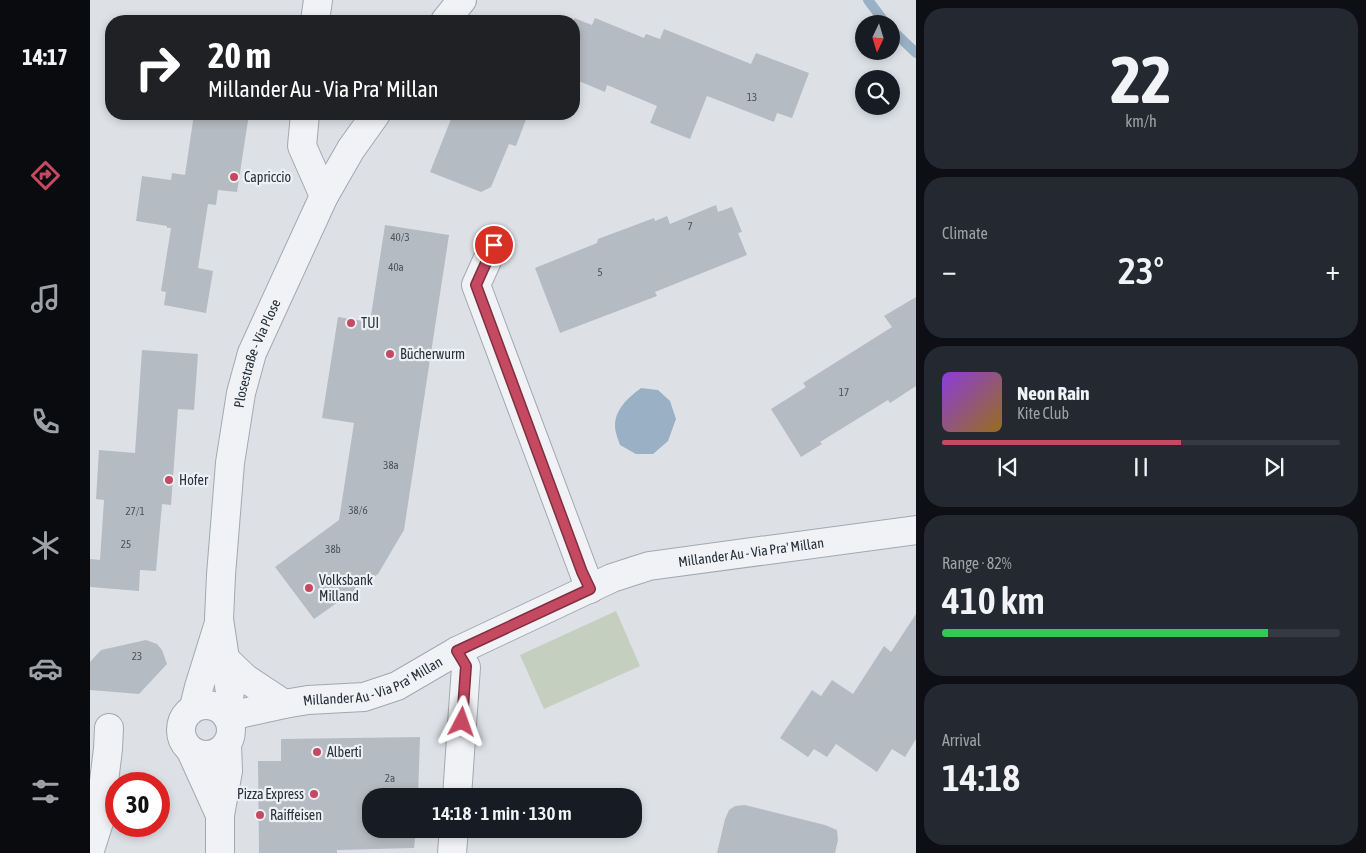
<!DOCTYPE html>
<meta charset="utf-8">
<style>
body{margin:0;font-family:"Asap Condensed",sans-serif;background:#242831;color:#f1f3f6;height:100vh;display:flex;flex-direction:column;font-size:19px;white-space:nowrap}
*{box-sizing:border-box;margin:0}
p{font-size:16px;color:#9ea1a6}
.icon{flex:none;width:28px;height:28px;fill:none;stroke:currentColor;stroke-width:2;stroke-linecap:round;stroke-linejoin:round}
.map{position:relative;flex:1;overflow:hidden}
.side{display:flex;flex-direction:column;gap:8px;padding:8px;background:#0d0f14;width:450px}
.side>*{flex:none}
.guide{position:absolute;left:15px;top:15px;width:475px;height:105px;border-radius:20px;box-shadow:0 2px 8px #0003;background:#202124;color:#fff;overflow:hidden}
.needle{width:32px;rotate:184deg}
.controls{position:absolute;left:765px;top:15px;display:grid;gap:10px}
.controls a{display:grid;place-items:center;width:45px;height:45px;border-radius:50%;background:#171b24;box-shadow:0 2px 8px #0003;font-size:25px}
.speed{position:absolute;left:15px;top:772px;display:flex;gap:10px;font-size:25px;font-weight:700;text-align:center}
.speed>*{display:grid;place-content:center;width:65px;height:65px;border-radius:50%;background:#171b24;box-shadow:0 2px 8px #0003;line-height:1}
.speed .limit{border:8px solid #d22;background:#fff;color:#111}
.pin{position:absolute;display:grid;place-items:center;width:42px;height:42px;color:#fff;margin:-21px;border:2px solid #fff;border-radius:50%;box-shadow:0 1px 5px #0007}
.me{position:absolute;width:55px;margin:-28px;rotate:4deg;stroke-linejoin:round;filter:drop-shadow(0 0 4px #0008)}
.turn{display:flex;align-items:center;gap:18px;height:105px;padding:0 20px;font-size:22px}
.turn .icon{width:65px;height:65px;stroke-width:2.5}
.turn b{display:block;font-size:35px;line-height:42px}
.big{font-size:38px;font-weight:600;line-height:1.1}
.side .tile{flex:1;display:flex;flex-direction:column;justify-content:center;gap:8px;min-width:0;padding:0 18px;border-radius:20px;background:#242831}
.side .dial{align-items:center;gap:0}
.dial b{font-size:65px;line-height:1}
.song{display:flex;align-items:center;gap:15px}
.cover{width:60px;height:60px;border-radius:8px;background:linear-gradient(135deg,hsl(270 70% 55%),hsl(40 70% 35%))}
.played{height:5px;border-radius:2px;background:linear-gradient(90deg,#c44961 60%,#363941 60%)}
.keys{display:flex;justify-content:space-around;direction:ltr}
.heat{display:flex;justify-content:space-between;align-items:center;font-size:28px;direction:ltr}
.charge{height:8px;border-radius:4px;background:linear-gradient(90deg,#34c759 82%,#363941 0)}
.trip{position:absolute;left:272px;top:788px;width:280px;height:50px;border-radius:20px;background:#171b24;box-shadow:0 2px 8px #0003;font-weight:600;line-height:50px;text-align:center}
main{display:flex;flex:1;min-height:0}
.menu{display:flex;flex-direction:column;width:90px;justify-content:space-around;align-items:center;background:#090b0e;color:#9ea1a6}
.menu .icon{width:35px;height:35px}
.menu .on{color:#c44961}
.menu b{font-size:22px;color:#f1f3f6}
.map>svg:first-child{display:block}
.green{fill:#c4cfbf}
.water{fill:#9ab0c4}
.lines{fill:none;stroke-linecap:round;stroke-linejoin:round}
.stream{stroke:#9ab0c4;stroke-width:10}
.building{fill:#b5bbc2}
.minor-casing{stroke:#a3a8b0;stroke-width:30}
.tertiary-casing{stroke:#a3a8b0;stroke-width:30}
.minor{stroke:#f0f2f5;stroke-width:28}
.tertiary{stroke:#f0f2f5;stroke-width:28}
.route-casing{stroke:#7f2f3f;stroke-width:12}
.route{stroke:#c44961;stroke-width:9}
.poi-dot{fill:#c44961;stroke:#edf0f4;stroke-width:2}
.labels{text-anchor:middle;stroke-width:4.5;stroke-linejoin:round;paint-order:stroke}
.number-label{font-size:11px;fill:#4b535e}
.poi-label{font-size:14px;fill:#28303c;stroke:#edf0f4;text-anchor:start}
.street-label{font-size:14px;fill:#28303c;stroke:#edf0f4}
</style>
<main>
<nav class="menu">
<b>14:17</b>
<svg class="icon on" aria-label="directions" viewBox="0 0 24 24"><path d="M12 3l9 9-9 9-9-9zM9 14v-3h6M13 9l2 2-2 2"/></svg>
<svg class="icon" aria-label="music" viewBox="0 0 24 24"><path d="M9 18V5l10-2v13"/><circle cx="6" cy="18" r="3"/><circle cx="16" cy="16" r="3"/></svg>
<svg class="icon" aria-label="phone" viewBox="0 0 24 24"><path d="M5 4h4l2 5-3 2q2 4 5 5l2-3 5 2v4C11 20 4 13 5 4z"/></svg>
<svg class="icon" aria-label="climate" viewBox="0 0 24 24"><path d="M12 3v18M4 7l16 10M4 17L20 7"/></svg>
<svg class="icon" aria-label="car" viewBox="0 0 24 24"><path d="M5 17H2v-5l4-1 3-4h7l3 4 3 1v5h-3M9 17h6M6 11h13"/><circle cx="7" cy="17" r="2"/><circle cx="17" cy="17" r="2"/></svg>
<svg class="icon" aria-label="filters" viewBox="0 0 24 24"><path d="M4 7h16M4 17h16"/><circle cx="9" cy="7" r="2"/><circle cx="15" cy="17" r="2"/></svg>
</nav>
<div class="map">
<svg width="826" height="853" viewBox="0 0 826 853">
<rect width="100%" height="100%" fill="#dde1e6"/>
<path class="green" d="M 526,611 L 550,666 L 454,709 L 430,655 Z"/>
<path class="water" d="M 551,388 L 568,390 L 580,401 L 586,419 L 578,441 L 563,454 L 546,454 L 530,445 C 528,439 525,432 525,426 C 525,409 538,398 551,388 Z"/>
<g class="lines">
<path class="stream" d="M 778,0 L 796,24
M 801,29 L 826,53"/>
</g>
<path class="building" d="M 484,18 L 502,25 L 505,18 L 554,38 L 556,34 L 570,39 L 574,29 L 661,64 L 666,53 L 719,73 L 702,118 L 687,113 L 684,122 L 617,96 L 600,139 L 560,123 L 567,106 L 517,85 L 515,92 L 484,79 Z
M 104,114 L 159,114 L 147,192 L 128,190 L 126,205 L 118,204 L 108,268 L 123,271 L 116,313 L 74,305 L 76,292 L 71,291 L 81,228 L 77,228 L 77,226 L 46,221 L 52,176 L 81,180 L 82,173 L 95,175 Z
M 363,114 L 438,114 L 426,146 L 419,144 L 401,187 L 391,192 L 340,172 Z
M 626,205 L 628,212 L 642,207 L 652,232 L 648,233 L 657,255 L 565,292 L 567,296 L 470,333 L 445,268 L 507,243 L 508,239 L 564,218 L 565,221 L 577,216 L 580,224 Z
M 295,225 L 359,235 L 314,530 L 288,574 L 224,619 L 185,567 L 249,520 L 264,423 L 232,418 L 248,317 L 280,322 Z
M 826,297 L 826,386 L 800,403 L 798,400 L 730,442 L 732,444 L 711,457 L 681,409 L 716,387 L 713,383 L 802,327 L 794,316 Z
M 52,350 L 108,354 L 104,410 L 88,409 L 81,505 L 72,504 L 66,571 L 50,570 L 49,591 L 0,587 L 0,559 L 10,560 L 14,500 L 6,499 L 9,450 L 45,453 Z
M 826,614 L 826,739 L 815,757 L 802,749 L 787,772 L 746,744 L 737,757 L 724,749 L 718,757 L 690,738 L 722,690 L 731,696 L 742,680 L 763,694 L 794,646 L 801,652 Z
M 56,640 L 67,644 L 72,650 L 77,664 L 49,694 L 0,690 L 0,662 L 11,650 Z
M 330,737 L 328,796 L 281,796 L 281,829 L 326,829 L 324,848 L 247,850 L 247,853 L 169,853 L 168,761 L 191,761 L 191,739 Z
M 655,805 L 735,825 L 747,830 L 748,840 L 745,853 L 627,853 L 635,819 L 639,810 L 645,806 Z"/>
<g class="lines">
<g class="minor-casing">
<g id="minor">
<path d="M 225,21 L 228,0"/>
<path d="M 215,114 L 212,146 L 234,196"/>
<path d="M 404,245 L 386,285 L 500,589"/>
<path d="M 135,659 L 155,678 L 194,704"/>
<path id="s1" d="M 139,719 L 153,713 L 194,704 L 218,700 L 274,697 L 307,686 L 367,651 L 522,578 L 559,566 L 826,530"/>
<path d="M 367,796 L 376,667 L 367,651"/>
<path d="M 0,850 L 9,822 L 18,749 L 19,728"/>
<path d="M 362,853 L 364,829"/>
</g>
</g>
<g class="tertiary-casing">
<g id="tertiary">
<path d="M 355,21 L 372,0"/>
<circle cx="116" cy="730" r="25"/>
<path d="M 104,707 L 109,687 L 128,626"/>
<path id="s2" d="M 136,713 L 140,692 L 129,619 L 131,575 L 140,463 L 151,393 L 162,353 L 234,196 L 261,149 L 286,114"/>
<path d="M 101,751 L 130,815"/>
<path d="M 130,853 L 130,815 L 138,771 L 137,745"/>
</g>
</g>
<use href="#minor" class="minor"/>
<use href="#tertiary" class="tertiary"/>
</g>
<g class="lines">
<g class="route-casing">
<path id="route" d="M 372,722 L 376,666 L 367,651 L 500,589 L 492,572 L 386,285 L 404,245"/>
</g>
<use href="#route" class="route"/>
</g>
<g class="poi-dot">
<circle cx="144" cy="177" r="5"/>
<circle cx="261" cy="323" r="5"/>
<circle cx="300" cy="354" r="5"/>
<circle cx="79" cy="480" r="5"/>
<circle cx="219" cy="588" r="5"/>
<circle cx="227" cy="752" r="5"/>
<circle cx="224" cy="794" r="5"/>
<circle cx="170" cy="815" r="5"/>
</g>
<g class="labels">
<g class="number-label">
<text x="662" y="101">13</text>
<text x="600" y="230">7</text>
<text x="310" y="241">40/3</text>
<text x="306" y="271">40a</text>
<text x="510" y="276">5</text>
<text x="754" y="396">17</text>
<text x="301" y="469">38a</text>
<text x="268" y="514">38/6</text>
<text x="45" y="515">27/1</text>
<text x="36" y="548">25</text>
<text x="243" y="553">38b</text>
<text x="47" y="660">23</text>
<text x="300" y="782">2a</text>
</g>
<g class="poi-label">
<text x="154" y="182">Capriccio</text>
<text x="271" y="328">TUI</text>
<text x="310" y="359">Bücherwurm</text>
<text x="89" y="485">Hofer</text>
<text x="229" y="585">Volksbank<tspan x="229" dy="16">Milland</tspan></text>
<text x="237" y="757">Alberti</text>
<text x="214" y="799" text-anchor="end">Pizza Express</text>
<text x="180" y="820">Raiffeisen</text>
</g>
<g class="street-label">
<text dy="5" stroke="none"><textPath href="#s2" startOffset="365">Plosestraße - Via Plose</textPath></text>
<text dy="5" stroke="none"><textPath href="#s1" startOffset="555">Millander Au - Via Pra' Millan</textPath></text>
<text dy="5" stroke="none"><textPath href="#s1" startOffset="150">Millander Au - Via Pra' Millan</textPath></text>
</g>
</g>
</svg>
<div class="controls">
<a><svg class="needle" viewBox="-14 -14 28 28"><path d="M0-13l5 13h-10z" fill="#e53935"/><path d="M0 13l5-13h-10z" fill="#9ea1a6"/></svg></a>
<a><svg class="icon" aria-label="search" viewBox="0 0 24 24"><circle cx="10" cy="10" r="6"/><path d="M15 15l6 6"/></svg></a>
</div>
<div class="speed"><div class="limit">30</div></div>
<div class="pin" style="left:404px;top:245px;background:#d93025"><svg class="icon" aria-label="arrive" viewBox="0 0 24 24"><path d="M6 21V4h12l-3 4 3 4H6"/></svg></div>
<svg class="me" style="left:372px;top:722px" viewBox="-20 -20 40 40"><path d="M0-17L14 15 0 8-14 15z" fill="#c44961" stroke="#fff" stroke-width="4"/></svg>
<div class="trip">14:18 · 1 min · 130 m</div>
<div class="guide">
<div class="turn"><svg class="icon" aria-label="right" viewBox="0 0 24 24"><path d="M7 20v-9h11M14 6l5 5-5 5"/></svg><div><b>20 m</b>Millander Au - Via Pra' Millan</div></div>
</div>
</div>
<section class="side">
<div class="tile dial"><b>22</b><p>km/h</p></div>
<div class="tile"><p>Climate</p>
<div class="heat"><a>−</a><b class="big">23°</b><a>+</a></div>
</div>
<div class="tile">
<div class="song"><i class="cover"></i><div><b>Neon Rain</b><p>Kite Club</p></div></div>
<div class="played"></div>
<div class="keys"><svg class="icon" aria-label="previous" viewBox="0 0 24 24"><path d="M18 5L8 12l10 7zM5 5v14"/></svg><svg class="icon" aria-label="pause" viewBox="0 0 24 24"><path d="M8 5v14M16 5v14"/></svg><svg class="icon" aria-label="next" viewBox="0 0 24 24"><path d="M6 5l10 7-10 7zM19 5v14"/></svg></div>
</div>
<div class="tile"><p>Range · 82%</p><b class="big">410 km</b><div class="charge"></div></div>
<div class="tile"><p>Arrival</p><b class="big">14:18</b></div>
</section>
</main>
